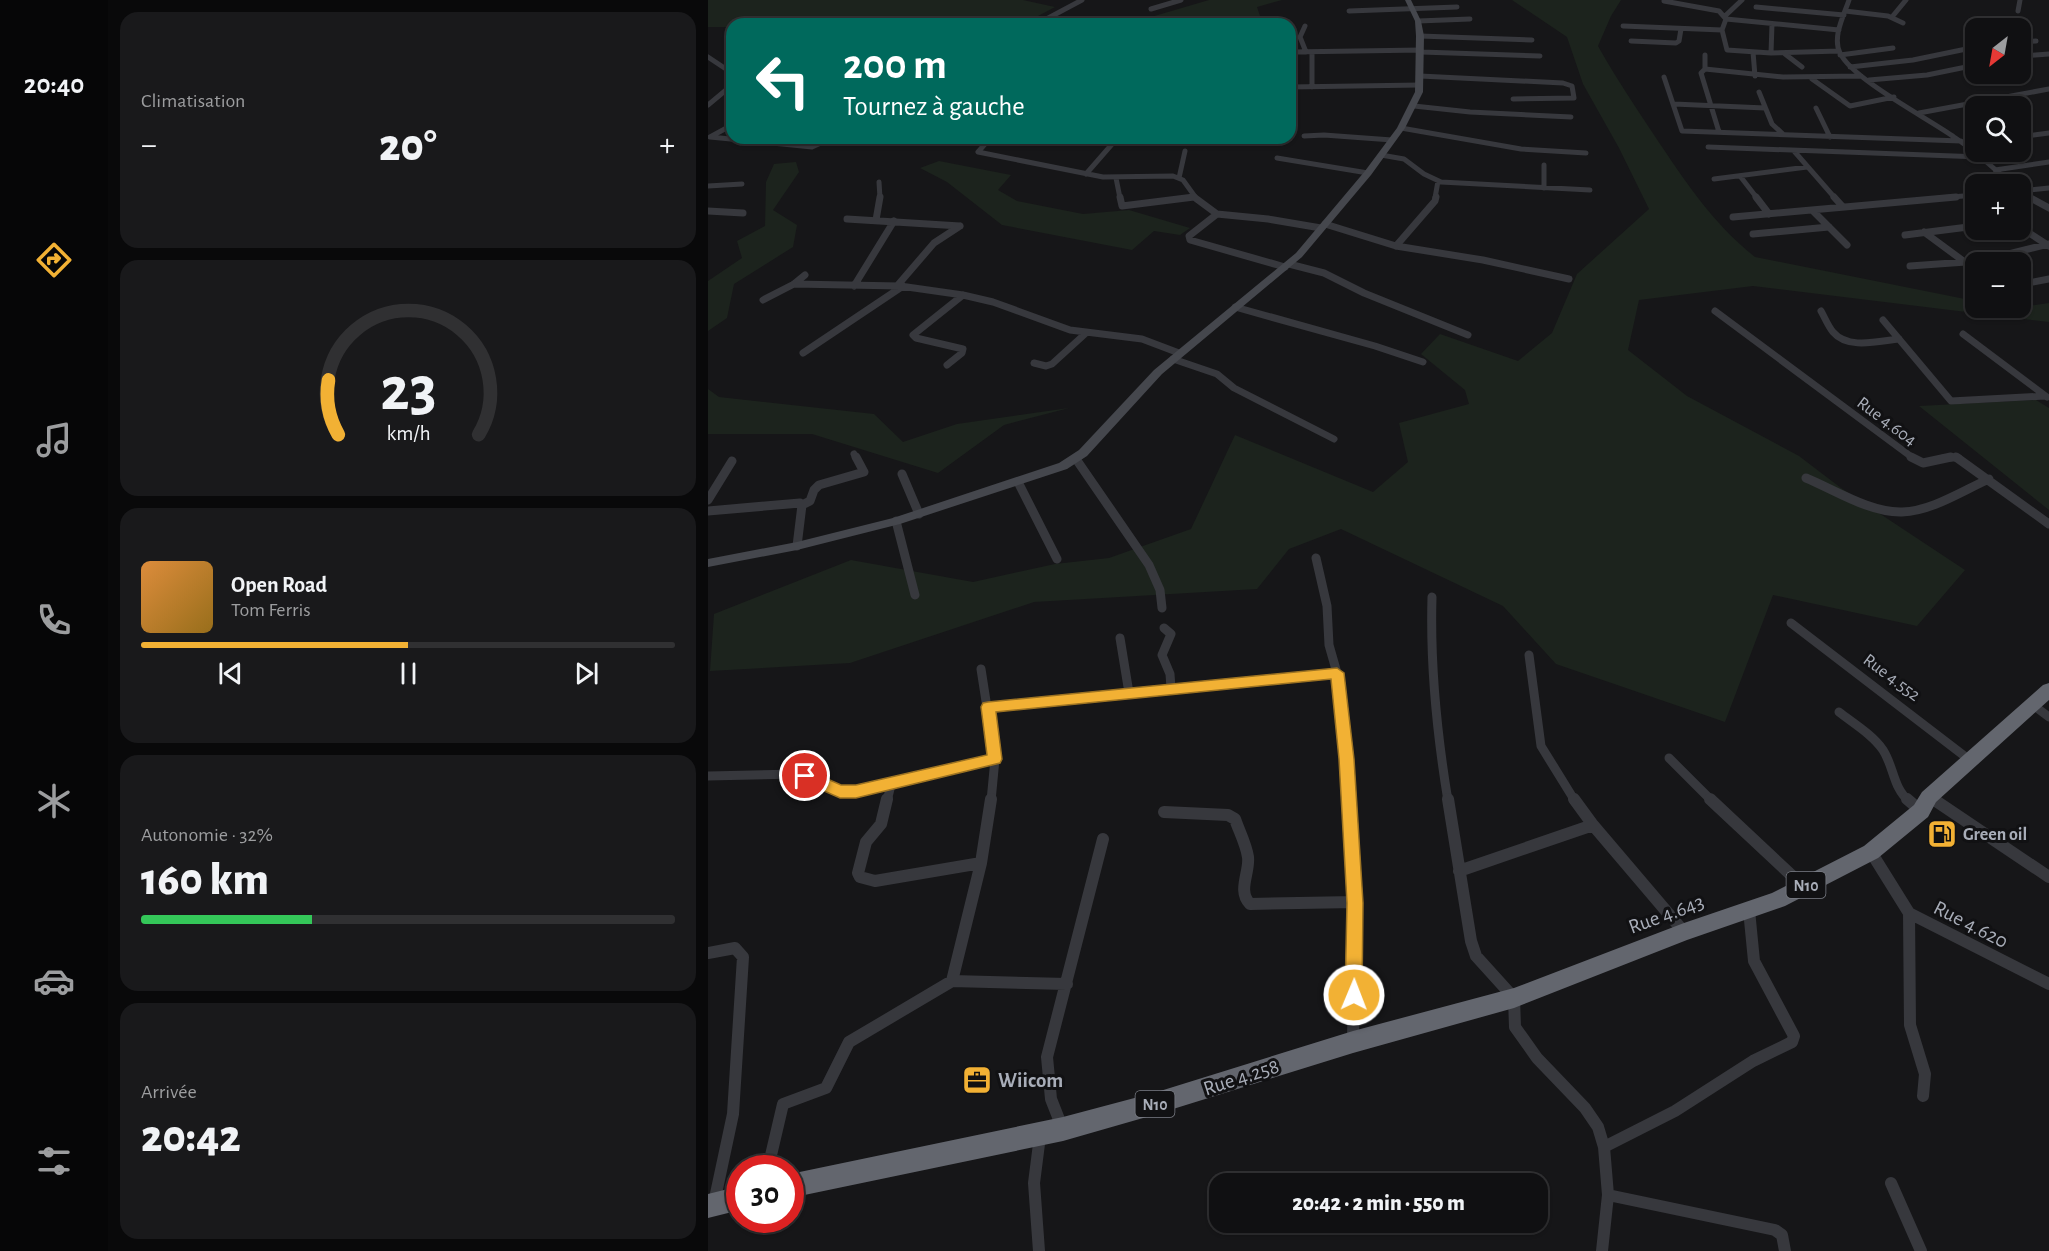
<!DOCTYPE html>
<html lang="fr">
<meta charset="utf-8">
<style>
body{margin:0;font-family:"Alegreya Sans",sans-serif;background:#19191b;color:#f1f3f6;height:100vh;display:flex;flex-direction:column;font-size:22px;white-space:nowrap}
*{box-sizing:border-box;margin:0}
p{font-size:20px;color:#9c9d9f}
.icon{flex:none;width:33px;height:33px;fill:none;stroke:currentColor;stroke-width:2;stroke-linecap:round;stroke-linejoin:round}
.map{position:relative;flex:1;overflow:hidden}
.drawer{display:flex;flex-direction:column;gap:12px;padding:12px;background:#09090a;width:600px}
.drawer>*{flex:none}
.guide{position:absolute;left:18px;top:18px;width:570px;height:126px;border-radius:18px;box-shadow:0 2px 4px #0004,0 0 0 2px #303032;background:#00695c;color:#fff;overflow:hidden}
.needle{width:39px;rotate:211deg}
.tools{position:absolute;left:1257px;top:18px;display:grid;gap:12px}
.tools a{display:grid;place-items:center;width:66px;height:66px;border-radius:12px;background:#101012;box-shadow:0 2px 4px #0004,0 0 0 2px #303032;font-size:30px}
.speed{position:absolute;left:18px;top:1155px;display:flex;gap:12px;font-size:30px;font-weight:700;text-align:center}
.speed>*{display:grid;place-content:center;width:78px;height:78px;border-radius:50%;background:#101012;box-shadow:0 2px 4px #0004,0 0 0 2px #303032;line-height:1}
.speed .limit{border:9px solid #d22;background:#fff;color:#111}
.pin{position:absolute;display:grid;place-items:center;width:51px;height:51px;color:#fff;margin:-26px;border:3px solid #fff;border-radius:50%;box-shadow:0 2px 6px #0007}
.me{position:absolute;width:66px;margin:-33px;rotate:1deg;stroke-linejoin:round;filter:drop-shadow(0 0 4px #0008)}
.turn{display:flex;align-items:center;gap:21px;height:126px;padding:0 18px;font-size:27px}
.turn .icon{width:78px;height:78px;stroke-width:2.5}
.turn b{display:block;font-size:42px;line-height:51px}
.big{font-size:45px;font-weight:800;line-height:1.1}
.drawer .widget{flex:1;display:flex;flex-direction:column;justify-content:center;gap:9px;min-width:0;padding:0 21px;border-radius:18px;background:#19191b}
.drawer .dial{align-items:center;gap:0}
.dial svg{height:156px;overflow:visible;fill:none;stroke:#303032;stroke-width:7;stroke-linecap:round;text-anchor:middle}
.dial text{fill:#f1f3f6;stroke:none}
.song{display:flex;align-items:center;gap:18px}
.cover{width:72px;height:72px;border-radius:9px;background:linear-gradient(135deg,hsl(30 70% 55%),hsl(40 70% 35%))}
.played{height:6px;border-radius:3px;background:linear-gradient(90deg,#f2b134 50%,#303032 50%)}
.keys{display:flex;justify-content:space-around;direction:ltr}
.heat{display:flex;justify-content:space-between;align-items:center;font-size:33px;direction:ltr}
.charge{height:9px;border-radius:4px;background:linear-gradient(90deg,#34c759 32%,#303032 0)}
.trip{position:absolute;left:501px;top:1173px;width:339px;height:60px;border-radius:18px;background:#101012;box-shadow:0 2px 4px #0004,0 0 0 2px #303032;font-weight:800;line-height:60px;text-align:center}
main{display:flex;flex:1;min-height:0}
.dock{display:flex;flex-direction:column;width:108px;justify-content:space-around;align-items:center;background:#060607;color:#9c9d9f}
.dock .icon{width:42px;height:42px}
.dock .current{color:#f2b134}
.dock b{font-size:27px;color:#f1f3f6}
.map>svg:first-child{display:block}
.green{fill:#1c231d}
.lines{fill:none;stroke-linecap:round;stroke-linejoin:round}
.street-far3{stroke:#37383d;stroke-width:5}
.street-far2{stroke:#37383d;stroke-width:7}
.street-far1{stroke:#37383d;stroke-width:9}
.street{stroke:#37383d;stroke-width:12}
.secondary{fill:#45474d;fill-rule:evenodd}
.highway{fill:#63666e;fill-rule:evenodd}
.route{fill:#f2b134;stroke:#9d7322;stroke-width:1.5}
.labels{text-anchor:middle;stroke-width:6;stroke-linejoin:round;paint-order:stroke}
.shield{fill:#111113;stroke:#7b7e86;stroke-width:1.5}
.shield-label{font-size:16px;font-weight:bold;fill:#a8adb8}
.street-label{font-size:18px;fill:#a8adb8;stroke:#111113}
.poi-label{font-size:18px;font-weight:bold;fill:#a8adb8;stroke:#111113;text-anchor:start}
.near-street-label{font-size:21px;fill:#a8adb8;stroke:#111113}
.near-poi-label{font-size:21px;font-weight:bold;fill:#a8adb8;stroke:#111113;text-anchor:start}
</style>
<main>
<nav class="dock">
<b>20:40</b>
<svg class="icon current" aria-label="directions" viewBox="0 0 24 24"><path d="M12 3l9 9-9 9-9-9zM9 14v-3h6M13 9l2 2-2 2"/></svg>
<svg class="icon" aria-label="music" viewBox="0 0 24 24"><path d="M9 18V5l10-2v13"/><circle cx="6" cy="18" r="3"/><circle cx="16" cy="16" r="3"/></svg>
<svg class="icon" aria-label="phone" viewBox="0 0 24 24"><path d="M5 4h4l2 5-3 2q2 4 5 5l2-3 5 2v4C11 20 4 13 5 4z"/></svg>
<svg class="icon" aria-label="climate" viewBox="0 0 24 24"><path d="M12 3v18M4 7l16 10M4 17L20 7"/></svg>
<svg class="icon" aria-label="car" viewBox="0 0 24 24"><path d="M5 17H2v-5l4-1 3-4h7l3 4 3 1v5h-3M9 17h6M6 11h13"/><circle cx="7" cy="17" r="2"/><circle cx="17" cy="17" r="2"/></svg>
<svg class="icon" aria-label="filters" viewBox="0 0 24 24"><path d="M4 7h16M4 17h16"/><circle cx="9" cy="7" r="2"/><circle cx="15" cy="17" r="2"/></svg>
</nav>
<section class="drawer">
<div class="widget"><p>Climatisation</p>
<div class="heat"><a>−</a><b class="big">20°</b><a>+</a></div>
</div>
<div class="widget dial"><svg viewBox="0 0 100 80">
<path d="M14 69A42 42 0 1 1 86 69"/>
<path d="M14 69A42 42 0 0 1 9 41" stroke="#f2b134"/>
<text x="50" y="56" font-size="32" font-weight="700">23</text>
<text x="50" y="72" font-size="11">km/h</text>
</svg></div>
<div class="widget">
<div class="song"><i class="cover"></i><div><b>Open Road</b><p>Tom Ferris</p></div></div>
<div class="played"></div>
<div class="keys"><svg class="icon" aria-label="previous" viewBox="0 0 24 24"><path d="M18 5L8 12l10 7zM5 5v14"/></svg><svg class="icon" aria-label="pause" viewBox="0 0 24 24"><path d="M8 5v14M16 5v14"/></svg><svg class="icon" aria-label="next" viewBox="0 0 24 24"><path d="M6 5l10 7-10 7zM19 5v14"/></svg></div>
</div>
<div class="widget"><p>Autonomie · 32%</p><b class="big">160 km</b><div class="charge"></div></div>
<div class="widget"><p>Arrivée</p><b class="big">20:42</b></div>
</section>
<div class="map">
<svg width="1341" height="1251" viewBox="0 0 1341 1251">
<rect width="100%" height="100%" fill="#161618"/>
<path class="green" d="M 0,0 L 315,0 L 347,7 L 315,24 L 24,24 L 24,27 L 0,27 Z
M 501,0 L 574,0 L 549,7 L 553,19 L 521,24 L 394,24 L 443,17 Z
M 804,0 L 913,0 L 903,16 L 890,46 C 909,80 931,112 952,144 C 982,188 1005,223 1047,257 L 1267,301 L 1268,308 L 1306,308 L 1341,303 L 1341,322 L 1045,286 L 931,300 L 920,350 L 979,396 L 1091,456 L 1133,488 L 1257,570 L 1209,626 L 1065,595 L 1017,722 L 848,664 L 795,606 L 633,529 L 581,549 L 549,589 L 326,602 L 142,663 L 2,671 L 6,614 L 143,560 L 265,582 L 347,564 L 401,558 L 483,529 L 527,435 L 665,492 L 700,462 L 691,423 L 761,404 L 757,390 L 713,354 L 732,334 L 810,361 L 844,333 L 869,274 L 941,209 L 911,148 L 875,84 L 859,37 Z
M 231,161 L 303,175 L 290,190 L 309,201 L 375,214 L 421,210 L 482,228 L 472,235 L 446,231 L 424,250 L 294,225 L 239,182 L 212,168 Z
M 88,162 L 91,172 L 65,210 L 89,225 L 85,247 L 26,284 L 19,318 L 0,331 L 0,281 L 34,258 L 29,241 L 57,226 L 58,182 L 66,164 Z
M 0,389 L 11,397 L 166,414 L 195,442 L 249,424 L 361,408 L 296,425 L 230,473 L 104,434 L 0,434 Z
M 1328,400 L 1341,408 L 1341,510 L 1211,406 Z"/>
<g class="lines">
<path class="street-far3" d="M 1141,0 C 1136,15 1124,37 1132,53 C 1144,79 1221,119 1246,137 C 1267,151 1285,167 1303,184
M 956,1 L 1011,11 L 1018,19
M 1048,7 L 1136,15
M 443,9 L 473,0
M 641,11 L 749,7
M 1137,11 L 1180,16 L 1195,23
M 1310,11 L 1312,0
M 1017,16 L 1034,0
M 1184,17 L 1198,0
M 1018,19 L 1131,30
M 710,21 L 762,19
M 329,24 L 374,0
M 1064,24 L 1063,53 L 1131,51
M 597,26 L 592,37 L 598,52
M 915,26 L 1014,30 L 1018,19
M 1014,30 L 1019,50 L 1063,53
M 712,36 L 824,40
M 923,41 L 968,43 L 971,41 L 973,29
M 1312,42 L 1328,41
M 582,52 L 713,50
M 604,52 L 604,87
M 713,52 L 832,56
M 1045,52 L 1047,76
M 1077,54 L 1094,67
M 997,55 L 997,69 L 993,73 L 1011,132
M 1132,55 L 1185,48
M 1312,56 L 1341,54
M 0,57 L 24,73
M 1142,67 L 1205,60 L 1268,47
M 997,69 L 1075,77 L 1153,76
M 712,76 L 855,83 L 864,86 L 866,98 L 805,99
M 956,77 L 974,131 L 1253,141
M 1104,79 L 1142,106 L 1186,97
M 1161,80 L 1219,75 L 1268,65
M 582,87 L 712,85
M 1051,92 L 1064,124 L 1075,134
M 966,104 L 1057,108
M 0,105 L 24,85
M 706,106 L 762,112 L 863,117
M 1108,108 L 1122,137
M 1211,113 L 1341,89
M 693,128 L 813,149 L 878,153
M 596,136 L 616,135 L 684,140
M 2,137 L 104,147 L 124,138
M 2,137 L 24,125
M 1312,137 L 1341,133
M 288,138 L 277,144 L 270,152 L 395,177 L 465,176 L 475,180 L 488,198
M 1000,147 L 1273,157
M 1086,151 L 1127,198
M 673,155 L 696,159 L 716,174 L 733,182 L 882,190
M 569,158 L 660,173
M 836,165 L 836,188
M 1287,170 L 1341,162
M 378,174 L 405,143 L 406,138
M 1032,176 L 1049,198
M 408,178 L 412,198
M 471,178 L 477,151
M 1006,179 L 1099,167
M 171,182 L 172,198
M 0,186 L 34,184
M 1312,191 L 1341,188
M 1312,192 L 1323,198
M 475,198 L 486,197
M 727,198 L 730,181
M 1231,198 L 1268,195"/>
<path class="street-far2" d="M 412,197 L 414,206 L 486,197
M 486,197 L 509,214 L 560,219 L 613,228
M 1048,197 L 1061,214
M 1126,197 L 1135,207
M 1321,197 L 1341,208
M 0,211 L 35,213
M 1105,211 L 1139,245
M 509,214 L 481,236 L 482,240 L 577,267
M 1025,217 L 1248,197
M 139,219 L 252,226
M 168,220 L 172,197
M 617,224 L 688,246 L 775,260 L 861,279
M 1312,227 L 1341,246
M 1216,232 L 1258,263
M 1045,234 L 1121,227
M 1197,235 L 1268,226
M 688,246 L 727,201 L 728,197
M 581,264 L 616,273 L 656,293 L 760,335
M 1202,266 L 1272,261 L 1341,244
M 1320,283 L 1341,279
M 86,284 L 192,286 L 255,295 L 285,302 L 362,330 L 434,339 L 471,353
M 146,286 L 186,221
M 189,286 L 226,243 L 252,226
M 55,300 L 86,284 L 97,275
M 527,307 L 667,346 L 715,362
M 1007,311 L 1205,458
M 1113,311 C 1117,318 1120,326 1125,332 C 1140,350 1171,341 1191,339
M 1175,320 L 1243,401 L 1337,396
M 1255,334 L 1339,397
M 95,353 L 195,286
M 465,359 L 509,374 L 526,388 L 626,439
M 326,363 L 338,366 L 344,364 L 378,333
M 239,365 L 254,353 L 255,349 L 208,338 L 205,335 L 255,295
M 146,454 L 148,458
M 1235,458 L 1251,458"/>
<path class="street-far1" d="M 1203,457 L 1215,463 L 1243,457
M 1248,457 L 1341,524
M 368,459 L 441,565 L 452,590 L 454,608
M 194,474 L 211,514
M 1098,478 C 1127,490 1162,513 1194,512 C 1224,511 1254,491 1281,479
M 310,482 L 349,559
M 0,500 L 24,461
M 94,505 L 102,501 L 106,490 L 111,485 L 156,472 L 148,457
M 0,511 L 92,503 L 94,505 L 89,546
M 188,521 L 207,595
M 608,558 L 619,606 L 621,645 L 629,673 L 641,801
M 724,597 C 722,665 729,734 740,801
M 1083,623 L 1263,761
M 456,628 L 463,634 L 454,655 L 462,674 L 463,688
M 412,638 L 421,693
M 821,655 L 833,746 L 867,801
M 273,669 L 287,759 L 283,801
M 1325,705 L 1341,717
M 280,707 L 629,673
M 1131,712 C 1145,723 1165,735 1175,750 C 1186,767 1185,788 1201,801
M 961,758 L 1004,801
M 0,776 L 90,774 L 132,792 L 148,792 L 287,759
M 1221,797 L 1227,801
M 179,801 L 183,785"/>
<path class="street" d="M 179,799 L 173,824 L 158,842 L 150,873 L 152,877 L 167,881 L 273,863
M 283,799 L 273,863 L 244,981 L 359,984
M 641,799 L 647,902 L 645,1042
M 740,799 L 763,941 L 768,956 L 806,998 L 807,1027 L 829,1058 L 877,1108 L 890,1127 L 896,1147 L 900,1195 L 894,1251
M 866,799 L 885,825
M 1002,799 L 1096,887
M 1199,799 L 1213,811
M 1225,799 L 1341,877
M 456,812 L 520,815 L 527,819 C 531,831 538,844 540,857 C 542,872 529,891 542,904 L 647,902
M 1163,852 L 1201,913 L 1341,984
M 751,871 L 885,825 L 976,932
M 1201,913 L 1202,1025 L 1217,1074 L 1215,1096
M 0,953 L 27,948 L 35,957 L 25,1114 L 6,1203
M 354,1127 L 343,1099 L 339,1057 L 395,839
M 896,1147 L 967,1111 L 1045,1061 L 1084,1042 L 1086,1036 L 1046,961 L 1041,910
M 60,1168 L 75,1104 L 118,1088 L 141,1042 L 244,981
M 1183,1183 L 1213,1251
M 900,1195 L 1067,1230 L 1074,1235 L 1077,1251
M 331,1251 L 326,1183 L 332,1136"/>
<path class="secondary" d="M 697,0 L 703,0 L 713,21 L 716,36 L 715,92 L 697,128 L 663,175 L 594,257 L 454,374 L 379,456 L 359,469 L 192,524 L 89,550 L 0,567 L 0,559 L 89,542 L 185,518 L 351,463 L 371,450 L 446,370 L 588,253 L 657,171 L 689,128 L 707,92 L 708,36 L 707,21 Z"/>
<path class="highway" d="M 1341,683 L 1341,700 L 1228,802 L 1220,817 L 1170,858 L 1077,906 L 979,940 L 806,1008 L 645,1053 L 449,1114 L 355,1141 L 82,1198 L 82,1174 L 355,1117 L 449,1092 L 645,1031 L 806,988 L 976,923 L 1064,893 L 1156,846 L 1206,805 L 1214,792 L 1335,685 Z
M 32,1186 L 32,1210 L 0,1218 L 0,1194 Z"/>
</g>
<path class="route" d="M 629,668 L 636,673 L 646,759 L 655,903 L 654,995 L 652,1001 L 646,1003 L 639,1001 L 637,995 L 639,903 L 631,759 L 623,679 L 288,712 L 294,759 L 292,763 L 148,798 L 132,798 L 91,780 L 89,776 L 91,771 L 97,769 L 133,785 L 148,785 L 279,755 L 273,707 L 275,703 L 280,702 Z"/>
<defs>
<g id="fuel-square" transform="scale(1.5)"><rect x="-9" y="-9" width="18" height="18" rx="4" fill="#f2b134" stroke="#111113"/><path d="M-5.5-6h7V0h2V4h1.3V-2.5L3-4.5l.8-.8L6-3V5H2.5V1h-1V6h-7ZM-4.2-4.7v3.2H.2V-4.7Z" fill="#111"/></g>
<g id="office-square" transform="scale(1.5)"><rect x="-9" y="-9" width="18" height="18" rx="4" fill="#f2b134" stroke="#111113"/><path d="M-6-3h4V-5.5h4V-3h4V5H-6ZM-1-4.5V-3h2v-1.5ZM-6 0V1H6V0Z" fill="#111"/></g>
</defs>
<g fill-rule="evenodd">
<use href="#fuel-square" x="1234" y="834"/>
<use href="#office-square" x="269" y="1080"/>
</g>
<g class="labels">
<g class="shield">
<rect x="1078.5" y="872" width="39" height="26" rx="4.5"/>
<rect x="427.5" y="1091" width="39" height="26" rx="4.5"/>
</g>
<g class="shield-label">
<text x="1098" y="891">N10</text>
<text x="447" y="1110">N10</text>
</g>
<g class="street-label">
<text transform="translate(1179 421) rotate(37)" y="6">Rue 4.604</text>
<text transform="translate(1184 677) rotate(37)" y="6">Rue 4.552</text>
</g>
<g class="poi-label">
<text x="1255" y="840">Green oil</text>
</g>
<g class="near-street-label">
<text transform="translate(958 914) rotate(-20)" y="7">Rue 4.643</text>
<text transform="translate(1263 924) rotate(27)" y="7">Rue 4.620</text>
<text transform="translate(533 1077) rotate(-18)" y="7">Rue 4.258</text>
</g>
<g class="near-poi-label">
<text x="290" y="1087">Wiicom</text>
</g>
</g>
</svg>
<div class="tools">
<a><svg class="needle" viewBox="-14 -14 28 28"><path d="M0-13l5 13h-10z" fill="#e53935"/><path d="M0 13l5-13h-10z" fill="#9c9d9f"/></svg></a>
<a><svg class="icon" aria-label="search" viewBox="0 0 24 24"><circle cx="10" cy="10" r="6"/><path d="M15 15l6 6"/></svg></a>
<a>+</a>
<a>−</a>
</div>
<div class="speed"><div class="limit">30</div></div>
<div class="pin" style="left:97px;top:776px;background:#d93025"><svg class="icon" aria-label="arrive" viewBox="0 0 24 24"><path d="M6 21V4h12l-3 4 3 4H6"/></svg></div>
<svg class="me" style="left:646px;top:995px" viewBox="-20 -20 40 40"><circle r="17" fill="#f2b134" stroke="#fff" stroke-width="3"/><path d="M0-11L8 9 0 5-8 9z" fill="#fff"/></svg>
<div class="trip">20:42 · 2 min · 550 m</div>
<div class="guide">
<div class="turn"><svg class="icon" aria-label="left" viewBox="0 0 24 24"><path d="M17 20v-9H6M10 6l-5 5 5 5"/></svg><div><b>200 m</b>Tournez à gauche</div></div>
</div>
</div>
</main>
